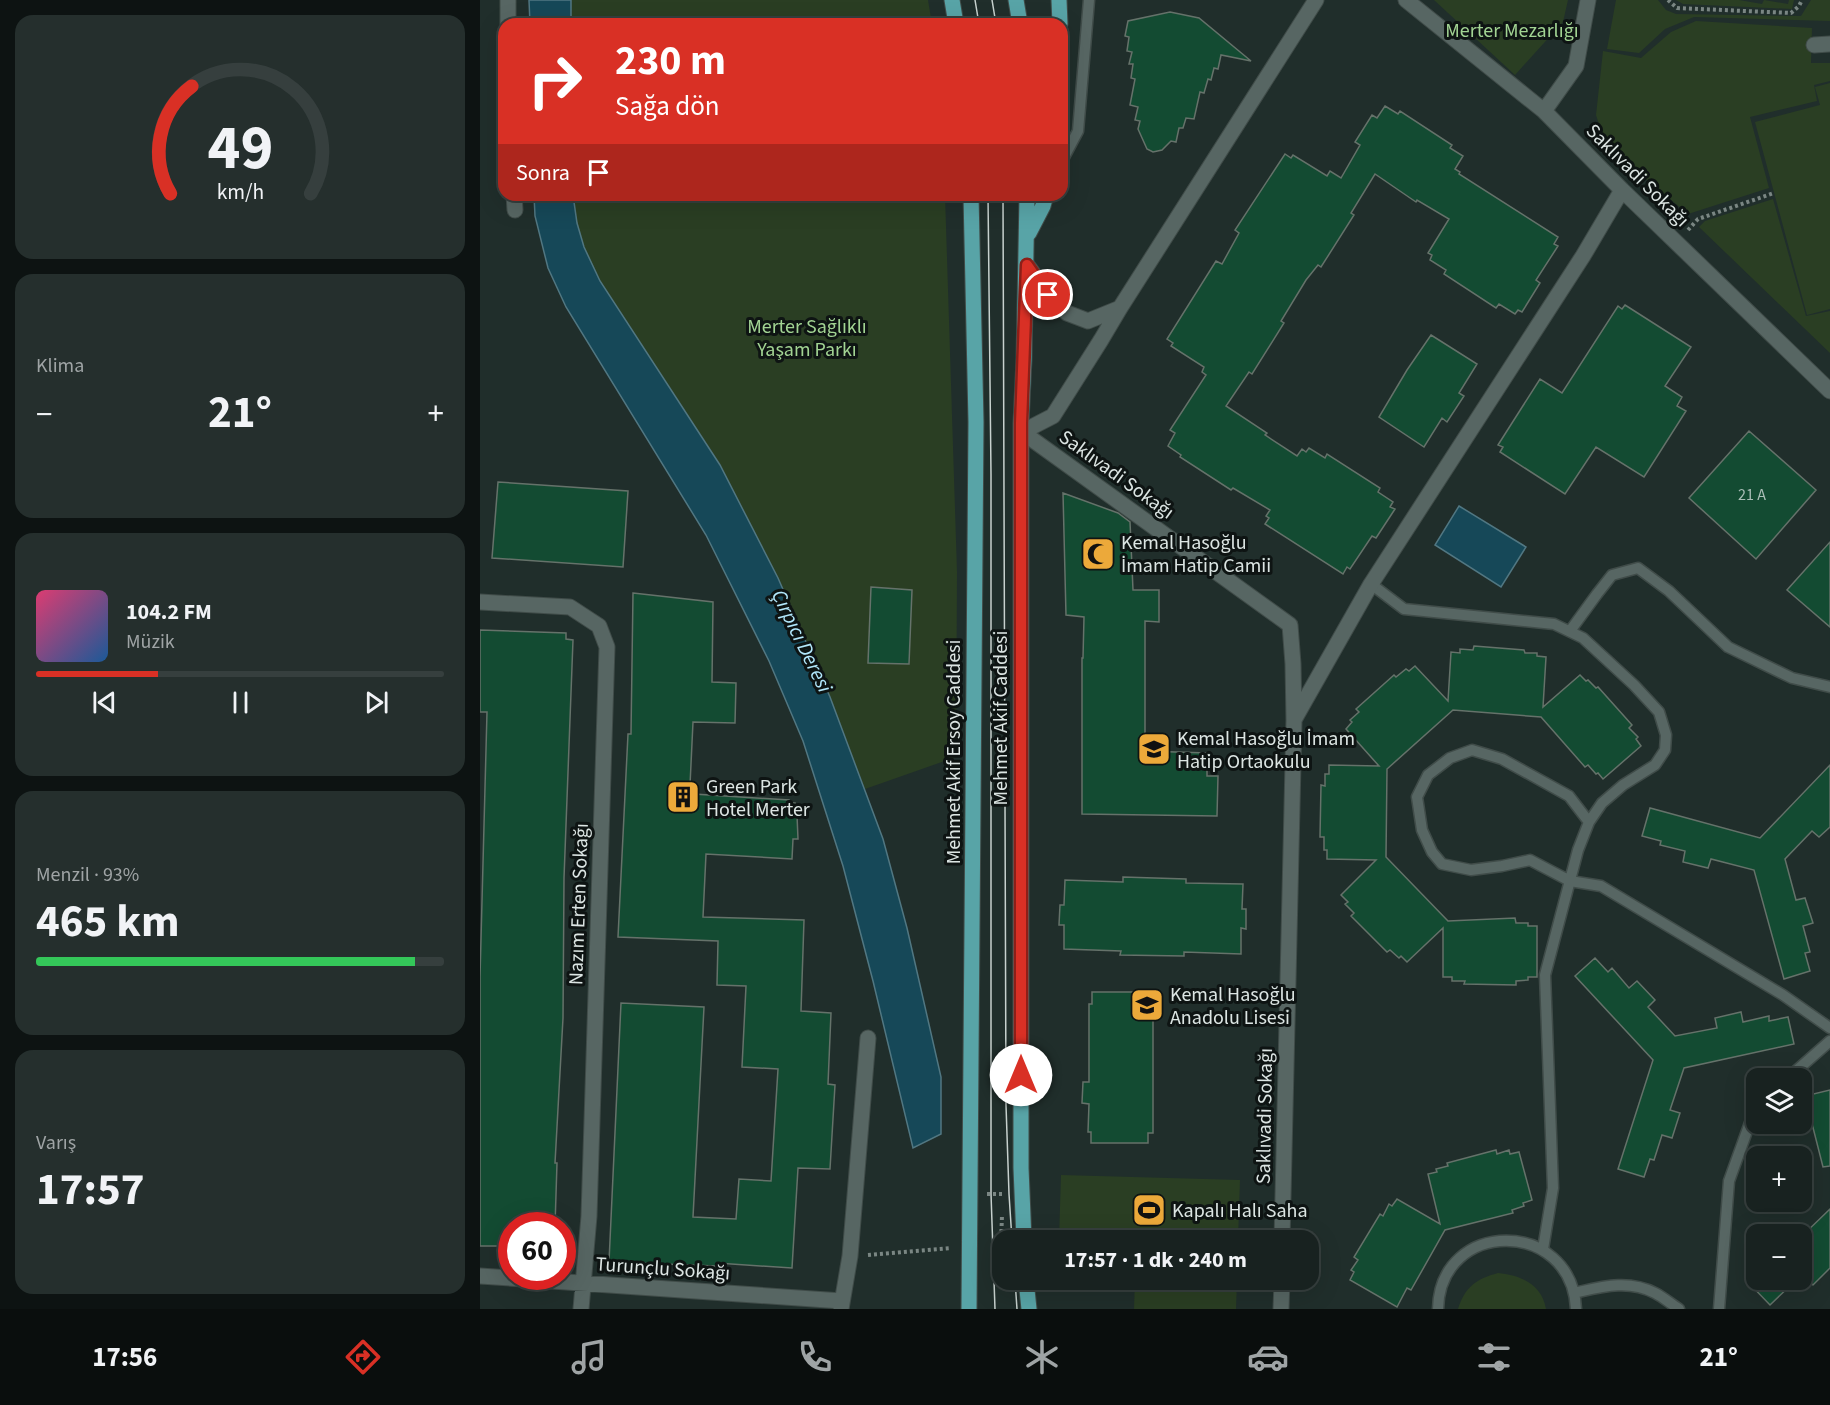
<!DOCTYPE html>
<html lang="tr">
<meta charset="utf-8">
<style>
body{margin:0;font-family:"Source Sans 3",sans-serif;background:#252f2d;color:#f1f3f6;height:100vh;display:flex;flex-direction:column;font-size:22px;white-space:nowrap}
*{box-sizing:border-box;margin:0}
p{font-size:20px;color:#9fa4a5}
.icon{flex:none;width:33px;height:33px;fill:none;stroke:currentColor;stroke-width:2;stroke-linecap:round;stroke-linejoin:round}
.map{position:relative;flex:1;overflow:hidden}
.panel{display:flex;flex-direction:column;gap:15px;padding:15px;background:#0d1312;width:480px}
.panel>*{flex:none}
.banner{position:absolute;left:18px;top:18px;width:570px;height:183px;border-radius:18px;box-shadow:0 6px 24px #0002,0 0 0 2px #363f3e;background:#d93025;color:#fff;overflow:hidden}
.tools{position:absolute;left:1266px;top:1068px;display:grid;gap:12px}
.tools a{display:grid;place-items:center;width:66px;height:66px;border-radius:12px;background:#182220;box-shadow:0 6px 24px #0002,0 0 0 2px #363f3e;font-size:30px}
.speed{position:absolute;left:18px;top:1212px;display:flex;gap:12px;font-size:30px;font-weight:700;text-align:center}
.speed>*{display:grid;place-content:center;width:78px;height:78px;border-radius:50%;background:#182220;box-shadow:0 6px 24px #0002,0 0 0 2px #363f3e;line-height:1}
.speed .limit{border:9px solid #d22;background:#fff;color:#111}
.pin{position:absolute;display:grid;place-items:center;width:51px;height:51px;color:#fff;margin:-26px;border:3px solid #fff;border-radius:50%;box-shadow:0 2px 6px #0007}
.me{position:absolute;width:66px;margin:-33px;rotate:0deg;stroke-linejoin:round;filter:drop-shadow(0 0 4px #0008)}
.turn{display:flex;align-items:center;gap:21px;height:126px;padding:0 18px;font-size:27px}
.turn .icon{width:78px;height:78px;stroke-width:2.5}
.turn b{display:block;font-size:42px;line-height:51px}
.then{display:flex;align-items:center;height:57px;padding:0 18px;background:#0003;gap:12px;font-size:22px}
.big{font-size:45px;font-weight:700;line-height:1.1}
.panel .card{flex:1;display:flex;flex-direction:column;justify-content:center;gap:9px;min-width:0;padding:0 21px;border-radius:18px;background:#252f2d}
.panel .dial{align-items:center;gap:0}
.dial svg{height:156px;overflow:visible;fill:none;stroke:#363f3e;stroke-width:7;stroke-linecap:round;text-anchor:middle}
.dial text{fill:#f1f3f6;stroke:none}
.song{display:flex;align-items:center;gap:18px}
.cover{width:72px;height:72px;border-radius:9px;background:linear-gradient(135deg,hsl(340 70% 55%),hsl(210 70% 35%))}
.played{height:6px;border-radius:3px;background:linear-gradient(90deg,#d93025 30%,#363f3e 30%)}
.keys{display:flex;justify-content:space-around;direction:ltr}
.heat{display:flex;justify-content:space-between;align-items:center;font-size:33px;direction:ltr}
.charge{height:9px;border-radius:4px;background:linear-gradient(90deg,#34c759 93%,#363f3e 0)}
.trip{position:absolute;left:512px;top:1230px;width:327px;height:60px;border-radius:18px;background:#182220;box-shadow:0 6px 24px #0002,0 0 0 2px #363f3e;font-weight:700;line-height:60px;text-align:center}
.menu{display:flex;height:96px;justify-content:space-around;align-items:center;background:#0a0e0d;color:#9fa4a5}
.menu .icon{width:42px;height:42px}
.menu .active{color:#d93025}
.menu b{font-size:27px;color:#f1f3f6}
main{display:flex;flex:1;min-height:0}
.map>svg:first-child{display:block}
.green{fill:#2a3e23}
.water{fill:#164858;stroke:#517782;stroke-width:1.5}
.building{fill:#134b32;stroke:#65726a;stroke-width:1.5}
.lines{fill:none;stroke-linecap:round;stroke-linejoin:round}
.lane-casing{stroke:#404c49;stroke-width:13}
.street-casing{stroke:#404c49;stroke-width:17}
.primary-casing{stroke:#404c49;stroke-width:17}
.path{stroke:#7a8683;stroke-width:4;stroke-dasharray:3 3;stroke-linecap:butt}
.lane{stroke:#576663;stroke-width:10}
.street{stroke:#576663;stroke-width:15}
.primary{stroke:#58a4a7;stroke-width:15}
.tram{stroke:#c7d1ce;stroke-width:1.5}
.route-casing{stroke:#8d1f18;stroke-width:15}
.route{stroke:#d93025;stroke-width:10}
.labels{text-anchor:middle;stroke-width:6;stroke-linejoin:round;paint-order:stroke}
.number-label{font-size:16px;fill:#aabeb7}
.park-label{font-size:20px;fill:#a2d493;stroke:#0e1413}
.street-label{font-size:20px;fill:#dce5e3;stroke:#0e1413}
.poi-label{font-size:20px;fill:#dce5e3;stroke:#0e1413;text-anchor:start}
.water-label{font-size:21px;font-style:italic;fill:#b2e8fc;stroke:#0e1413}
</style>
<main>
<section class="panel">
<div class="card dial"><svg viewBox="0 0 100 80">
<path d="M14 69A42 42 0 1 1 86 69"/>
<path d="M14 69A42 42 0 0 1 25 14" stroke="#d93025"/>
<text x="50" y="56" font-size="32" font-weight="700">49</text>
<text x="50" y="72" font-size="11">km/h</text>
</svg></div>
<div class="card"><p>Klima</p>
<div class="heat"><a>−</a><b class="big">21°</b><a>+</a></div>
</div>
<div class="card">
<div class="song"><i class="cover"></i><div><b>104.2 FM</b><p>Müzik</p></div></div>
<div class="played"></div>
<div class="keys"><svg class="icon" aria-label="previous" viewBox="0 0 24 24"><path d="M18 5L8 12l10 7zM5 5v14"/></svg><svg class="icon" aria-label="pause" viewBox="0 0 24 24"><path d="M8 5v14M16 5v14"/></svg><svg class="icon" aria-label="next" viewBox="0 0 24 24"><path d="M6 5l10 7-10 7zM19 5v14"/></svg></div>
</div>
<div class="card"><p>Menzil · 93%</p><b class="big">465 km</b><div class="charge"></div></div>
<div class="card"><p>Varış</p><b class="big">17:57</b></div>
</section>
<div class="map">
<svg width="1350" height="1309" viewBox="0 0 1350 1309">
<rect width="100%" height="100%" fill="#202e2b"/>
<path class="green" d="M 91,0 L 448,0 L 452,24 L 91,24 Z
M 954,0 L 1088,0 L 1083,22 L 1035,75 Z
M 1136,0 L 1178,0 L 1186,10 L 1196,14 L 1321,16 L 1331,0 L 1350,0 L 1350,21 L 1214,17 L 1185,29 L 1159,53 L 1127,49 Z
M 1196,0 L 1259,0 L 1282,4 L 1284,0 L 1308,4 L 1309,0 L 1314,0 L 1312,9 L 1203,4 Z
M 1216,21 L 1332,28 L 1331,63 L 1350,63 L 1350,81 L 1334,85 L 1337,101 L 1270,117 L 1289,188 L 1208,214 L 1150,166 L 1123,137 L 1116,115 L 1123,51 L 1161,58 L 1191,32 Z
M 1350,83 L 1350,309 L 1327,315 L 1275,122 L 1340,105 L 1335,87 Z
M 93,195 L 465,195 L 477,572 L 476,757 L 385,789 L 350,697 L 298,578 L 240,464 L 120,281 L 104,247 L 97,223 Z
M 1293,199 L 1326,316 L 1350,311 L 1350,353 L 1219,227 L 1225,221 Z
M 581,1175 L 760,1180 L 758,1240 L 579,1240 Z
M 1018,1273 C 1040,1275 1062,1284 1066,1309 L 978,1309 C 985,1287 996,1279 1018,1273 Z
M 655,1280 L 757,1280 L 756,1309 L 654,1309 Z"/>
<path class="water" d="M 49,0 L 91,0 L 91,24 L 50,24 Z
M 54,195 L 93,195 L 97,223 L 104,247 L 120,281 L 240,465 L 298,578 L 350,697 L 403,839 L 427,928 L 461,1077 L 461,1134 L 433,1148 L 393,981 L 363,866 L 323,741 L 289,661 L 226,535 L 86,307 L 68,268 L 55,216 Z
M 979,506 L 1046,547 L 1021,587 L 955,545 Z"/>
<path class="building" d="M 690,12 L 719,18 L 771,61 L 741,55 L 738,69 L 734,68 L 731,80 L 728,79 L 724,93 L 720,92 L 714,119 L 706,118 L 703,128 L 699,128 L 696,142 L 691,141 L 682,150 L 673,152 L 667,149 L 658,129 L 660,121 L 655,120 L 658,107 L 650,105 L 655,79 L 651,78 L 653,64 L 649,64 L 652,52 L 647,51 L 649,37 L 645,36 L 648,21 Z
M 905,106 L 918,114 L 920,111 L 972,145 L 970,148 L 983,156 L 975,169 L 980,172 L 979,174 L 1078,237 L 1074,244 L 1078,246 L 1056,280 L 1060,283 L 1042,312 L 1038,310 L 1035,314 L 1019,304 L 1016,308 L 964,274 L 966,270 L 950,260 L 952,255 L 948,253 L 969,219 L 937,200 L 936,202 L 895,174 L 871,213 L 874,215 L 841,267 L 838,265 L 826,280 L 801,321 L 804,323 L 772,374 L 769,372 L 746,406 L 787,433 L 785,435 L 817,456 L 822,449 L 826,452 L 829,448 L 845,458 L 847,454 L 900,488 L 898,492 L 913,502 L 910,507 L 915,509 L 896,538 L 892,536 L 870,569 L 867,567 L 863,574 L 785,524 L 789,518 L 786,516 L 790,510 L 753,488 L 751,490 L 700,457 L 701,455 L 688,446 L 695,433 L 690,430 L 726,375 L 722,372 L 724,367 L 691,346 L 693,343 L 687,339 L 736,261 L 742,264 L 759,233 L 755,230 L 805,154 L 811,158 L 813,155 L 847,176 L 850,171 L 861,178 L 880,145 L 875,142 L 892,115 L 897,118 Z
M 1145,305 L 1211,347 L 1185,386 L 1202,397 L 1197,406 L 1206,411 L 1164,477 L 1116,447 L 1085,494 L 1020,452 L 1023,447 L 1018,445 L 1060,379 L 1082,393 L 1138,306 L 1142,309 Z
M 951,335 L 997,364 L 979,393 L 984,396 L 967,422 L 962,418 L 944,447 L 899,417 L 927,370 Z
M 1269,431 L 1336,490 L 1276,559 L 1209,498 Z
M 18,482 L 148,491 L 143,567 L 12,558 Z
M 583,493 L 638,513 L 650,522 L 653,590 L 679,590 L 679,622 L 665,621 L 665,751 L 727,753 L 727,776 L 738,776 L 737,816 L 602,814 L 602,658 L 603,658 L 604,617 L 586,615 Z
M 1350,542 L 1350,627 L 1307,590 Z
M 391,587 L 432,590 L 429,664 L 388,663 Z
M 153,593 L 233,602 L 232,682 L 256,683 L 255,723 L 213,722 L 210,785 L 215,785 L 214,794 L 309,800 L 309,803 L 315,803 L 314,816 L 317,815 L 318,839 L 313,839 L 312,859 L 226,854 L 223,917 L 324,920 L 321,1011 L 351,1013 L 348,1084 L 355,1085 L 350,1169 L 318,1168 L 312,1268 L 237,1263 L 236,1266 L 129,1262 L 141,1003 L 224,1007 L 213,1217 L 256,1219 L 259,1179 L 291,1181 L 298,1069 L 262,1067 L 266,986 L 237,985 L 238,941 L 138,937 L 148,734 L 151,734 Z
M 0,630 L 86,633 L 86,639 L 93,640 L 84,878 L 83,1018 L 75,1163 L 77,1163 L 75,1226 L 32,1226 L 32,1246 L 0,1246 L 0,977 L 7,712 L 0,712 Z
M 994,646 L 1044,650 L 1045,653 L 1057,653 L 1057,656 L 1066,657 L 1063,707 L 1100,675 L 1106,681 L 1108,680 L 1116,688 L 1118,687 L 1152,725 L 1149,728 L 1158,737 L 1156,739 L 1161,746 L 1123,779 L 1118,773 L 1116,774 L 1108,765 L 1105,767 L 1061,717 L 973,710 L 907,769 L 906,857 L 968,921 L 1035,918 L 1036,923 L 1048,923 L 1048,926 L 1057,926 L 1057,977 L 1048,977 L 1048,980 L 1036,981 L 1036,985 L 984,984 L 985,981 L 972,981 L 972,977 L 963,977 L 963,928 L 927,962 L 921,956 L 919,958 L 910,950 L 907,952 L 871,916 L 874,913 L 865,904 L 868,902 L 861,895 L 896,860 L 847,859 L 847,850 L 844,850 L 844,837 L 840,837 L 841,785 L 845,786 L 845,774 L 849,774 L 849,765 L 899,766 L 866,729 L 872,722 L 870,720 L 879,712 L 876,709 L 914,675 L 916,677 L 926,669 L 929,671 L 935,666 L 968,701 L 971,652 L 980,653 L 980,649 L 993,650 Z
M 1350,765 L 1350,827 L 1339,837 L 1332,831 L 1305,859 L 1316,900 L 1325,898 L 1333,923 L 1323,926 L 1330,952 L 1325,953 L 1330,971 L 1304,979 L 1274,870 L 1231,859 L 1228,868 L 1203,862 L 1205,851 L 1180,845 L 1181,841 L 1162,836 L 1170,808 L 1280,838 Z
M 643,877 L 706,879 L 706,883 L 763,884 L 762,909 L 766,909 L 766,929 L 761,928 L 761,954 L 704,952 L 704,956 L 640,955 L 641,951 L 584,949 L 584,925 L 579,925 L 580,905 L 584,905 L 585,880 L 643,882 Z
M 1115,958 L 1128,972 L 1132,968 L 1149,988 L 1157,981 L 1175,1000 L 1168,1007 L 1195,1036 L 1237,1028 L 1235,1018 L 1261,1012 L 1263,1022 L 1289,1016 L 1289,1021 L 1308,1017 L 1314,1044 L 1204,1068 L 1190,1110 L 1200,1113 L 1192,1138 L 1182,1135 L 1174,1160 L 1170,1159 L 1164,1177 L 1138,1169 L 1173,1060 L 1095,976 Z
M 612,992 L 668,992 L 669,1003 L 673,1002 L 673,1133 L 668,1133 L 668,1143 L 611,1143 L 611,1132 L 608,1132 L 609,1104 L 602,1103 L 603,1082 L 609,1082 L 609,1004 L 612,1004 Z
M 1350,1090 L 1350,1166 L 1343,1167 L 1325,1096 Z
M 1016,1150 L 1017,1154 L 1029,1150 L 1030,1154 L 1039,1152 L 1052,1200 L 1043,1203 L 1044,1206 L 1032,1210 L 1033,1213 L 965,1230 L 931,1290 L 927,1288 L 917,1307 L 870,1280 L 874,1272 L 871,1270 L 878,1260 L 874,1257 L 900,1214 L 903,1216 L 909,1204 L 912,1206 L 917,1199 L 960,1224 L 948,1174 L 957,1172 L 956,1169 L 968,1166 L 967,1163 Z
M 1350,1209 L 1350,1268 L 1333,1285 L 1322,1272 L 1322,1236 Z
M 1266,1280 L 1316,1280 L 1290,1305 Z"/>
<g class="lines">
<g class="lane-casing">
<path id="lane" d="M 582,161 L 598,131 L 609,0
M 891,584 L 924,609 L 1074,624 L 1103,638 L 1154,685 L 1179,712 L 1186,735 L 1185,750 L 1175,765 L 1143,785 L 1122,803 L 1109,822 L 1098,850 L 1065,975 L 1073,1188 L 1063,1249
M 1090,631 L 1117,594 L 1132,575 L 1158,568 L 1189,591 L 1248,647 L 1312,678 L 1350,687
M 1109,822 L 1089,796 L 1022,759 L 992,750 L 970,758 L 948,775 L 937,797 L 942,830 L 952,852 L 962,864 L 991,870 L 1022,866 L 1050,860 L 1090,881 L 1121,886 L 1303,995 L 1350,1028
M 1308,1078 L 1350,1041
M 1094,1293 C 1121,1287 1148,1279 1175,1293 C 1183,1297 1191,1304 1199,1309
M 958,1309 C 960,1218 1092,1218 1096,1309
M 1239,1309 L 1249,1181 L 1271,1120 L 1276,1114"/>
</g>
<g class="street-casing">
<path id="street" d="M 28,0 L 28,24
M 926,0 L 1064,111 L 1142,190 L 1350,391
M 1334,45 L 1350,44
M 1064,111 L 1096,66 L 1108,0
M 34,195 L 35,210
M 547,265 L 569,295 L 587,313 L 608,321 L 640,308
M 0,602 L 90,607 L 119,626 L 127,647 L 109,1216 L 101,1309
M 815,718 L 891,584 L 1103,256 L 1142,190
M 802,1240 L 814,720 L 813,664 L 810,625 L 542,432 L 573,416 L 621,340 L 640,308 L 836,0
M 0,1276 L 362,1301
M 361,1309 L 370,1256 L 388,1038
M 801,1309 L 802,1280"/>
</g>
<g class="primary-casing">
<path id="primary" d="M 472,0 L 476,24
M 536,0 L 540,24
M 579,0 L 580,24
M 549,233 L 563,206 L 566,195
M 544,1240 L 541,1168 L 541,423 L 544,359 L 547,195
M 546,1280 L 549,1309
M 489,1309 L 496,422 L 491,195"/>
</g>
<path class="path" d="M 1188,0 L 1197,8 L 1311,13 L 1319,6 L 1322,0
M 1208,230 L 1218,219 L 1294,193
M 507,1194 L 524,1194
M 521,1244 L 522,1215
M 388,1255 L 471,1248"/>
<use href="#lane" class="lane"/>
<use href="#street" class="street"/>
<use href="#primary" class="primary"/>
<path class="tram" d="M 495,0 L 499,24
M 512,0 L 516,24
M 508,195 L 511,474 L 511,1194 L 515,1309
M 523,195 L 526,1105 L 529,1194 L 532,1240
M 535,1280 L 537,1309"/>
</g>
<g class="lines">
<g class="route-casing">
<path id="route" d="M 541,1075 L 541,423 L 547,265 L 568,295"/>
</g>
<use href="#route" class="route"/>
</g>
<defs>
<g id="mosque-square" transform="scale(1.725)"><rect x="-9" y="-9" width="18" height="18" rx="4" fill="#eca93a" stroke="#0e1413"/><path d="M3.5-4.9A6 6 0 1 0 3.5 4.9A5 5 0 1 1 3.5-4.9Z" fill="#111"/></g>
<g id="school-square" transform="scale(1.725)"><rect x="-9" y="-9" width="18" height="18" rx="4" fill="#eca93a" stroke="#0e1413"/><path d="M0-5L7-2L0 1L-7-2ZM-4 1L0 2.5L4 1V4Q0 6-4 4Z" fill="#111"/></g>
<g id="building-square" transform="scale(1.725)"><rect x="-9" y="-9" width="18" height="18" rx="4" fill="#eca93a" stroke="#0e1413"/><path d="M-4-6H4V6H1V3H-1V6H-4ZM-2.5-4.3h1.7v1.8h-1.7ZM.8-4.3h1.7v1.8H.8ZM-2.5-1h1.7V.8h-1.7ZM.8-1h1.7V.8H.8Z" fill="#111"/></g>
<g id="stadium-square" transform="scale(1.725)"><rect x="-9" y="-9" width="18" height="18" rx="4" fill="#eca93a" stroke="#0e1413"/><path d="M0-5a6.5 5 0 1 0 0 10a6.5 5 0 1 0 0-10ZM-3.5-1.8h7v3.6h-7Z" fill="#111"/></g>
</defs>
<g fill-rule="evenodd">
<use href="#mosque-square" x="618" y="554"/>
<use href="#school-square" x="674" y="749"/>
<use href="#building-square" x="203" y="797"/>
<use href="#school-square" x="667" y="1005"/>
<use href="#stadium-square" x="669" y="1210"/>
</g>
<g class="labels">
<g class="number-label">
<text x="1272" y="500">21 A</text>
</g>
<g class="park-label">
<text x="1032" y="37">Merter Mezarlığı</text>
<text x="327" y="333">Merter Sağlıklı<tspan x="327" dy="23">Yaşam Parkı</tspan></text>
</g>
<g class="street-label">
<text transform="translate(1158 175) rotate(45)" y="7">Saklıvadi Sokağı</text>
<text transform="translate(637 474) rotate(36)" y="7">Saklıvadi Sokağı</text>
<text transform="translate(520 718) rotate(-90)" y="7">Mehmet Akif Caddesi</text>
<text transform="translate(473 752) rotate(-90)" y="7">Mehmet Akif Ersoy Caddesi</text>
<text transform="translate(98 904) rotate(-88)" y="7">Nazım Erten Sokağı</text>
<text transform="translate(784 1116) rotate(-89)" y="7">Saklıvadi Sokağı</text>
<text transform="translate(183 1268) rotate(4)" y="7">Turunçlu Sokağı</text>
</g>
<g class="poi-label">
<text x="641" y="549">Kemal Hasoğlu<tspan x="641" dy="23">İmam Hatip Camii</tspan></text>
<text x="697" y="745">Kemal Hasoğlu İmam<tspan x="697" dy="23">Hatip Ortaokulu</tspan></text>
<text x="226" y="793">Green Park<tspan x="226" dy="23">Hotel Merter</tspan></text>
<text x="690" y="1001">Kemal Hasoğlu<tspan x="690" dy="23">Anadolu Lisesi</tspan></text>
<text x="692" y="1217">Kapalı Halı Saha</text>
</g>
<g class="water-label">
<text transform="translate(322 641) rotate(64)" y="7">Çırpıcı Deresi</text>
</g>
</g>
</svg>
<div class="tools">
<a><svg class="icon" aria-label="layers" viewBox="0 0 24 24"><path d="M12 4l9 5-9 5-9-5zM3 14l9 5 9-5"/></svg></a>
<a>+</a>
<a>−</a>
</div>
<div class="speed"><div class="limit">60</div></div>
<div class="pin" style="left:568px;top:295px;background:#d93025"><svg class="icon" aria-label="arrive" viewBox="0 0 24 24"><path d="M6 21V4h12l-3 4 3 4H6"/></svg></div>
<svg class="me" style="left:541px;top:1075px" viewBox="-20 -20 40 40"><circle r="19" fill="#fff"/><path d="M0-13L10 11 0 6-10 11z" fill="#d93025"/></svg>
<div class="trip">17:57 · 1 dk · 240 m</div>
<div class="banner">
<div class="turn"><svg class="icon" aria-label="right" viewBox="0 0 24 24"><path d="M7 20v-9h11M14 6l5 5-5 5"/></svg><div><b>230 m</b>Sağa dön</div></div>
<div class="then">Sonra<svg class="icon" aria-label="arrive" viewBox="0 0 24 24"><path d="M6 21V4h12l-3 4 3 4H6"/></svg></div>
</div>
</div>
</main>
<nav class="menu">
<b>17:56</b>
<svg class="icon active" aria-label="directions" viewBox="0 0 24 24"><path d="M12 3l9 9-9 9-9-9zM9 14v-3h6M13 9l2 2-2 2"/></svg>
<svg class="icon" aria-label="music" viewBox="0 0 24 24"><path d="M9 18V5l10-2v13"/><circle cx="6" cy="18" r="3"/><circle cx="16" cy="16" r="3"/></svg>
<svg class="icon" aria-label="phone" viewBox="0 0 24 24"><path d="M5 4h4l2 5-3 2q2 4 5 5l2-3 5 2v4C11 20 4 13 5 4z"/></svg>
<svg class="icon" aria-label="climate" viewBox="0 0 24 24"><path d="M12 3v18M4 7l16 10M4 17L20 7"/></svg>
<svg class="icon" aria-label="car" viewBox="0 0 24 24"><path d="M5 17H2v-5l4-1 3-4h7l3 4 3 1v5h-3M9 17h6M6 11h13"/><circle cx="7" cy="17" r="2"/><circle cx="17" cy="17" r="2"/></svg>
<svg class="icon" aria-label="filters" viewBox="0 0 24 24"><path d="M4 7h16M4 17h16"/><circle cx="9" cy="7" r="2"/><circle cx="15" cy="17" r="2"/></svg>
<b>21°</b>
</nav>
